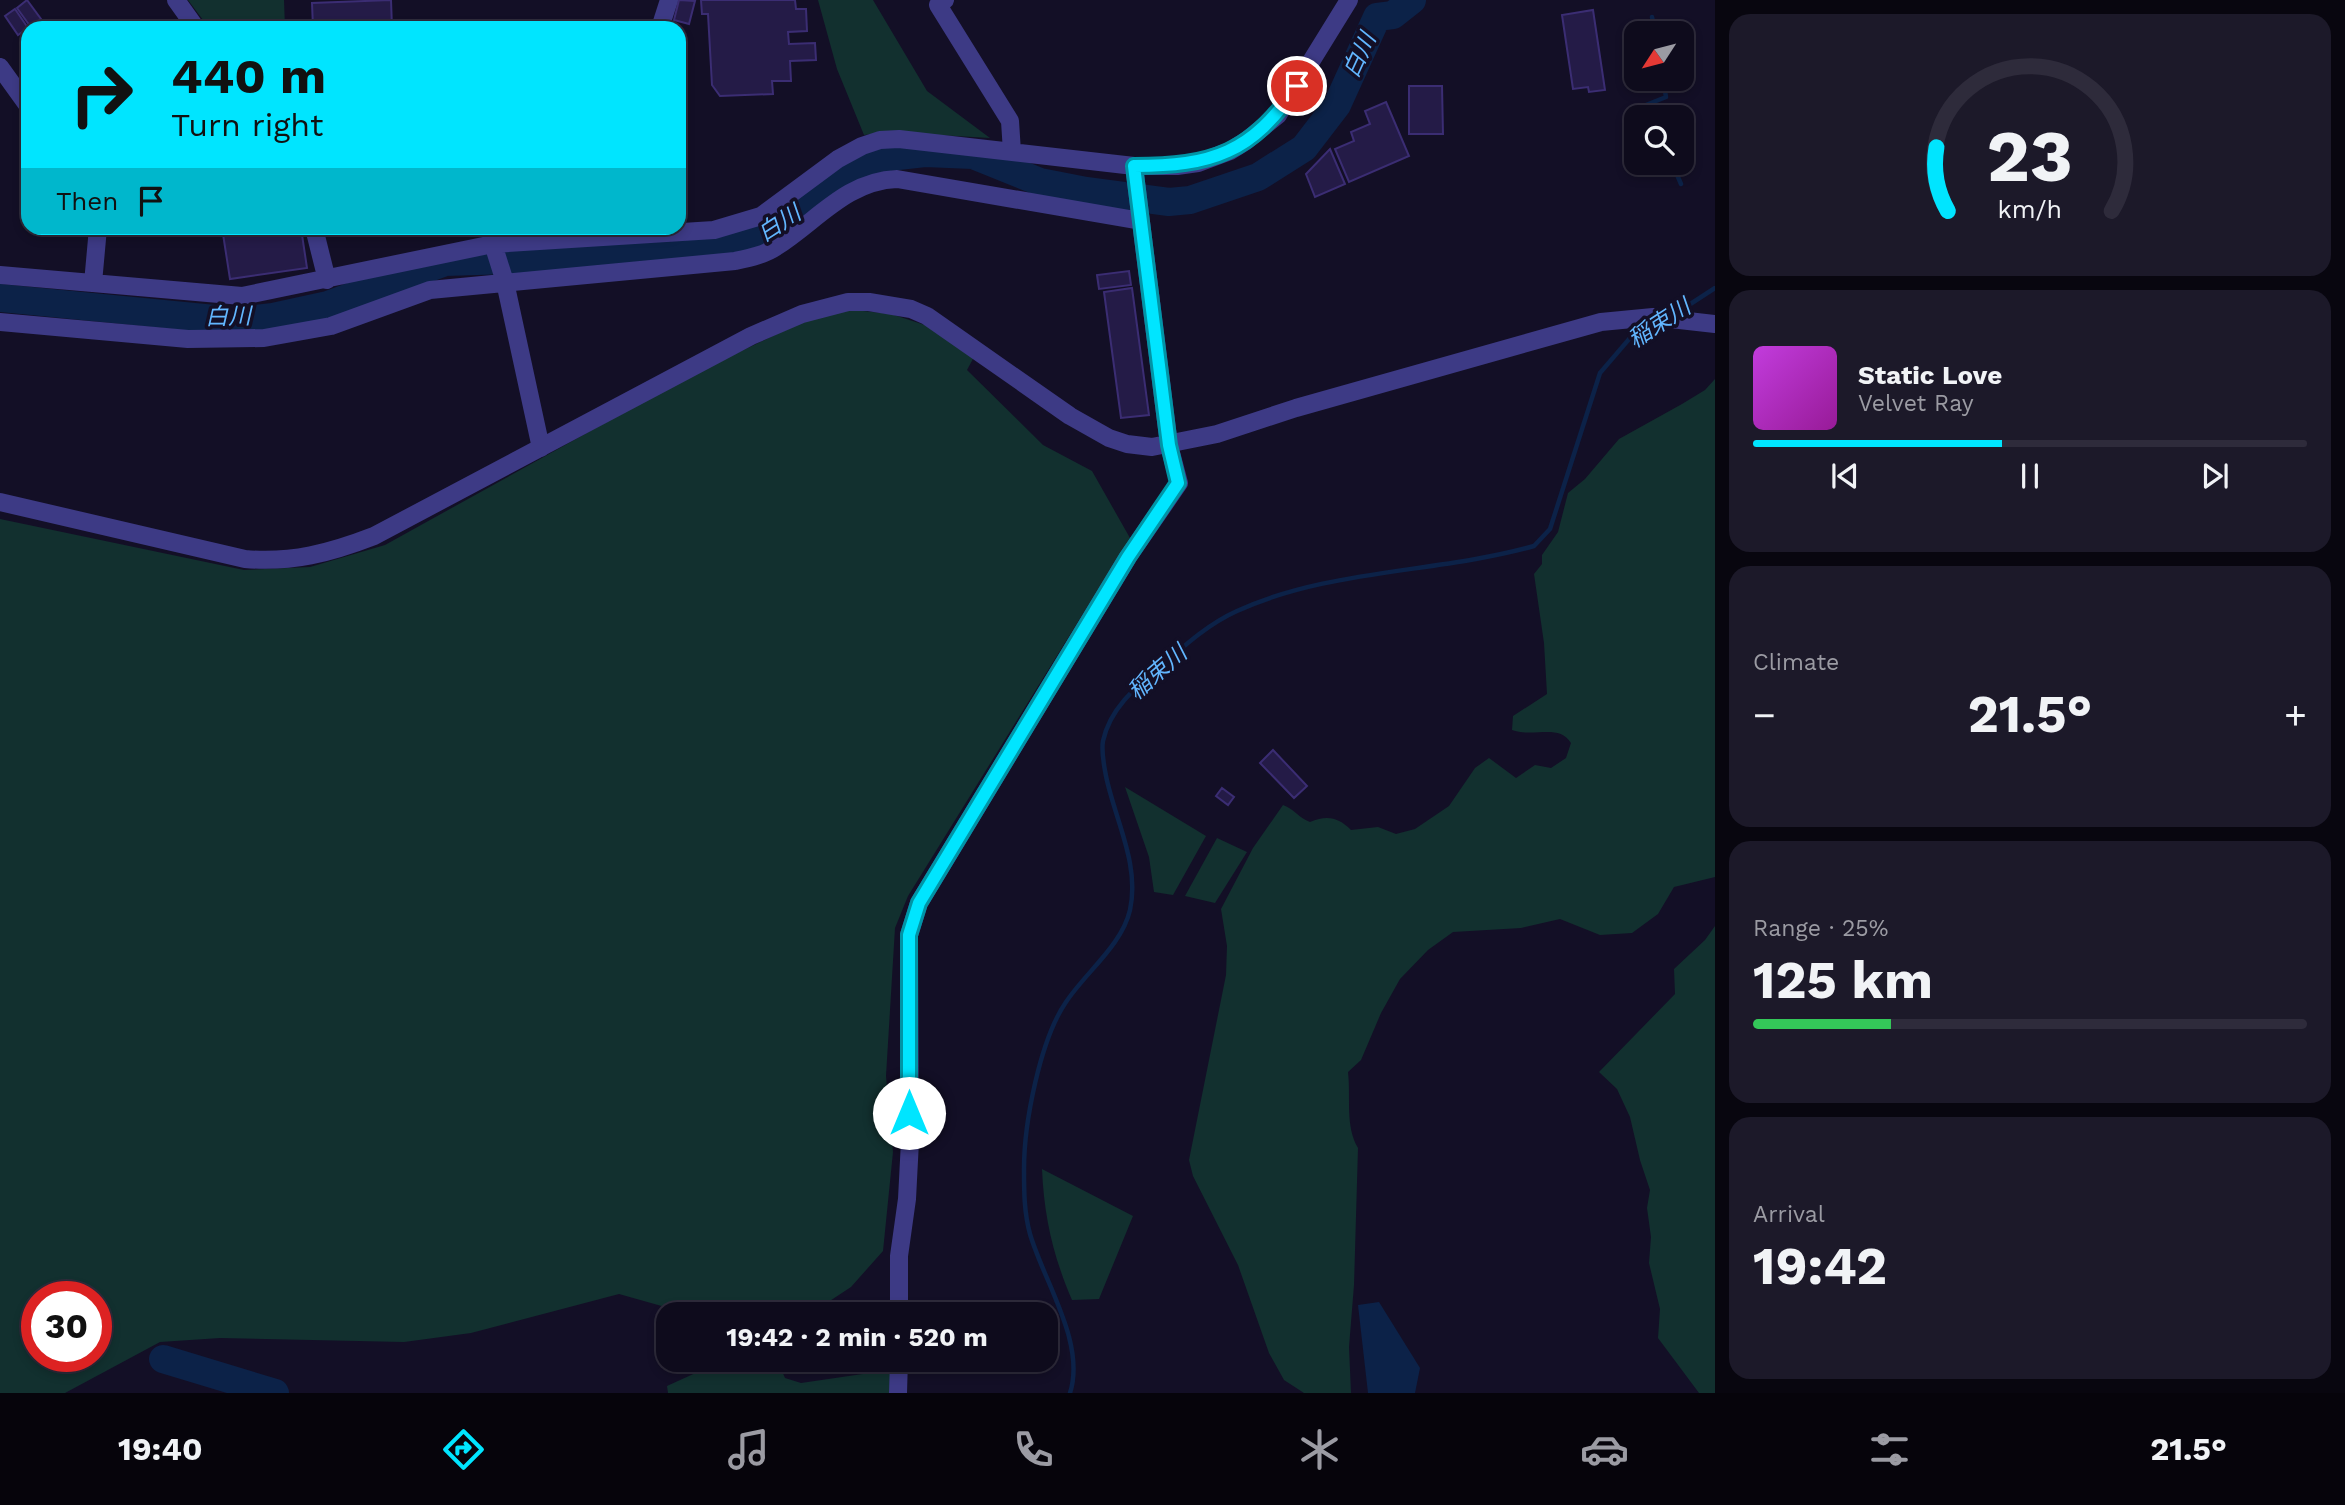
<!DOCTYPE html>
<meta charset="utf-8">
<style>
body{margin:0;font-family:"Work Sans","Noto Sans JP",sans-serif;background:#1c1929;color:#f1f3f6;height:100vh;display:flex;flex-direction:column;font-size:26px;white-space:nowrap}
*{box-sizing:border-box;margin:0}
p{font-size:23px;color:#9b9ba3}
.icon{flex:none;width:38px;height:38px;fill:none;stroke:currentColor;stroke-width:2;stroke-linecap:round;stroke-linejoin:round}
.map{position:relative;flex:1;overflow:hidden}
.side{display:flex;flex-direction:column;gap:14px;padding:14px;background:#08060f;width:630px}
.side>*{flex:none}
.hud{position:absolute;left:21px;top:21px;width:665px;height:214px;border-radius:21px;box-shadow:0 4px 10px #0003,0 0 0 2px #2e2b3b;background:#00e5ff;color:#111;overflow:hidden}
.needle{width:46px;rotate:234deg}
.controls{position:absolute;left:1624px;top:21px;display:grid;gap:14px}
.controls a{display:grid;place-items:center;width:70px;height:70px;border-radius:14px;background:#0e0b1c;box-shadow:0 4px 10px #0003,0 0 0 2px #2e2b3b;font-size:35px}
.speed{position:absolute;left:21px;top:1281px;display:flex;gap:14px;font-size:35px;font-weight:700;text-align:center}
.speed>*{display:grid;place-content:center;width:91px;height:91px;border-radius:50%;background:#0e0b1c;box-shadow:0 4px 10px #0003,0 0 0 2px #2e2b3b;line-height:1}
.speed .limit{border:10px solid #d22;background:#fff;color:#111}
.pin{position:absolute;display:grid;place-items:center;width:60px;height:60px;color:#fff;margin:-30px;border:4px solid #fff;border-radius:50%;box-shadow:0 2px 7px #0007}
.me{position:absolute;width:77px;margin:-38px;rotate:0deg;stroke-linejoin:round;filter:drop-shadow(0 0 5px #0008)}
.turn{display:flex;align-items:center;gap:24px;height:147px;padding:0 35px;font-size:32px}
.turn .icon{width:91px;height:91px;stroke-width:2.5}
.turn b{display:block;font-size:49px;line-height:60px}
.then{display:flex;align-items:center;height:66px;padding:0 35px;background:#0003;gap:14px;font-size:26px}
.big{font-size:52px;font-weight:700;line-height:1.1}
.side .card{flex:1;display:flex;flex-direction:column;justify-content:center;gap:10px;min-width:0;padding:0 24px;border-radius:21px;background:#1c1929}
.side .dial{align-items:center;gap:0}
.dial svg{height:182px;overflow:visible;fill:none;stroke:#2e2b3b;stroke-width:7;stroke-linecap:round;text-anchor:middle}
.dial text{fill:#f1f3f6;stroke:none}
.song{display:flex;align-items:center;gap:21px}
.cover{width:84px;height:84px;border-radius:10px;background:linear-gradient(135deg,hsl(290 70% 55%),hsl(300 70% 35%))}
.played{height:7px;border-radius:4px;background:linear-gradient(90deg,#00e5ff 45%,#2e2b3b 45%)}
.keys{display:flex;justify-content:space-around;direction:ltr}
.heat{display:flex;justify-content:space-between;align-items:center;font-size:38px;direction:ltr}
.charge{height:10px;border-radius:5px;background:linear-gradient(90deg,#34c759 25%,#2e2b3b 0)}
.trip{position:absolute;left:656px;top:1302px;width:402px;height:70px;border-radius:21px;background:#0e0b1c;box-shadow:0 4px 10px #0003,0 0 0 2px #2e2b3b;font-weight:700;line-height:70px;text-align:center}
.tabs{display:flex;height:112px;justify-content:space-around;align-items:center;background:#06040b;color:#9b9ba3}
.tabs .icon{width:49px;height:49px}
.tabs .selected{color:#00e5ff}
.tabs b{font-size:32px;color:#f1f3f6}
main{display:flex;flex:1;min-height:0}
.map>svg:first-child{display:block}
.green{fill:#12302f;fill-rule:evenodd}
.water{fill:#0c2248}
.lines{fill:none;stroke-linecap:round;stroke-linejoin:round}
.stream{stroke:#0c2248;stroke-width:4.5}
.river{stroke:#0c2248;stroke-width:28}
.building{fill:#241b47;stroke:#3b2d73;stroke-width:2}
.minor{stroke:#3d3a85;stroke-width:18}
.route-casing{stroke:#0095a6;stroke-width:18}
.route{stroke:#00e5ff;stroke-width:12}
.labels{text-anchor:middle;stroke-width:7;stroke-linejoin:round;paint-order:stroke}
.water-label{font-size:23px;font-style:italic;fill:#62b6ff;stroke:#130f26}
</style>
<main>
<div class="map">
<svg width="1715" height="1393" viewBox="0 0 1715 1393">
<rect width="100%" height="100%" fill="#130f26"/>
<path class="green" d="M 188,0 L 284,0 L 285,28 L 209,28 Z
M 818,0 L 873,0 L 927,91 L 990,138 L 886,132 L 864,135 L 837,69 Z
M 854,310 L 891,314 L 931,327 L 974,357 L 967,370 L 1043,445 L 1092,471 L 1130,538 L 908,896 L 895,928 L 886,1076 L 893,1152 L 883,1251 L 851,1287 L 810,1314 L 690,1314 L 619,1294 L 471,1333 L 404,1342 L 220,1338 L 160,1342 L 65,1393 L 0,1393 L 0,519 L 244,570 L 310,567 L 385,545 L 695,373 L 817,315 ZM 37,1297 L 96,1297 L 96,1356 L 37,1356 Z
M 1715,379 L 1715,877 L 1674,887 L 1658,914 L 1632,933 L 1600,935 L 1560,919 L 1521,928 L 1453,932 L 1428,950 L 1400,979 L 1381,1013 L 1361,1060 L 1348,1072 C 1351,1098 1345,1126 1358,1148 L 1354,1285 L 1349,1347 L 1351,1393 L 1304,1393 L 1284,1380 L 1269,1353 L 1238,1265 L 1193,1176 L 1189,1160 L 1226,975 L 1227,946 L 1221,909 L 1253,848 L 1283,805 C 1294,809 1299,818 1310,822 C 1327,815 1338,817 1351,830 L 1378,827 L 1396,834 L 1415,829 L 1449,806 L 1475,768 L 1489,758 L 1516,778 L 1535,765 L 1551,768 L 1566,758 L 1571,743 C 1559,723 1534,738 1512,730 L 1513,716 L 1547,694 L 1544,643 L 1534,574 L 1542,564 L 1542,555 L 1558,532 L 1568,493 L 1585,479 L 1619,439 L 1682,404 L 1705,390 Z
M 1125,787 L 1206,836 L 1173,895 L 1154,892 L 1149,857 Z
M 1217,838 L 1247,852 L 1215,903 L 1185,896 Z
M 1715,926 L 1715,1393 L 1699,1393 L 1658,1338 L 1660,1309 L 1649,1263 L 1651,1237 L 1647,1208 L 1650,1190 L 1640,1160 L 1630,1117 L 1617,1089 L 1599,1072 L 1675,994 L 1674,969 L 1705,940 Z
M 1042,1169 L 1133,1216 L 1099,1299 L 1072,1300 C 1053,1256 1044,1216 1042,1169 Z
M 724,1360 L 777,1360 L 785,1378 L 801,1383 L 890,1370 L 891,1393 L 668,1393 L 667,1386 Z"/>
<path class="water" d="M 1379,1302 L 1420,1368 L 1415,1393 L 1368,1393 L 1358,1305 Z"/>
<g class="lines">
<path class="stream" d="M 1652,17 L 1655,33
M 1652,117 L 1646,105 L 1666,97 L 1663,79
M 1672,163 L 1681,184
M 1675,314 L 1715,288
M 1070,1393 C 1086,1343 1044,1282 1030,1234 C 1024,1212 1024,1191 1024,1169 C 1024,1123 1040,1040 1066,1002 C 1086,972 1122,945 1130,910 C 1140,864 1115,820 1106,776 C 1104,765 1101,752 1103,741 C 1110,708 1136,687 1160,667 C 1184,646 1208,624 1237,611 C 1328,569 1438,573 1534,546 L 1550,529 L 1600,373 L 1630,338 L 1655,325"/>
<path class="river" d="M 0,298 L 235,321 L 273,317 L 328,305 L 445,262 L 513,260 L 741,245 L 770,233 L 829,191 L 850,172 L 880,158 L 925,153 L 973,155 L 1040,182 L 1086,191 L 1169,202 L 1190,200 L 1258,177 L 1304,148 L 1337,105 L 1377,17 L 1393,15 L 1412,0
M 163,1359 L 275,1393"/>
</g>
<path class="building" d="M 27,0 L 41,19 L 30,26 L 17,8 Z
M 391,0 L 392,28 L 313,28 L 312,3 Z
M 679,0 L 695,1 L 689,24 L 674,20 Z
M 701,0 L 795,0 L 796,9 L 806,9 L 807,31 L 788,32 L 789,44 L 815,43 L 816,60 L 790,61 L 791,81 L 772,81 L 773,94 L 720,96 L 712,85 L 708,14 L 702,14 Z
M 15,9 L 28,28 L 18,35 L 5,16 Z
M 1593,10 L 1605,90 L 1589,92 L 1588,87 L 1573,89 L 1562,15 Z
M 1409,86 L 1442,86 L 1443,134 L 1409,134 Z
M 1386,102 L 1409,156 L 1349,182 L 1335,149 L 1354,141 L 1351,132 L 1370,124 L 1365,111 Z
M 1330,149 L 1345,184 L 1315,197 L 1306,174 Z
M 266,228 L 301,228 L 307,268 L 230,279 L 223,234 Z
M 1129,271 L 1131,285 L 1099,289 L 1097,275 Z
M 1132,288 L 1149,415 L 1121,418 L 1104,292 Z
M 1273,750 L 1307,786 L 1294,798 L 1260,763 Z
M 1222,788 L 1234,797 L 1228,805 L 1216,796 Z"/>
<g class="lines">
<path class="minor" d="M 176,0 L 196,28
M 945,0 L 938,5 L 1010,121 L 1012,152
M 660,28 L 669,0
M 0,67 L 28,106
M 314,228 L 327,280
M 493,244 L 505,282 L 541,448
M 0,275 L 242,296 L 493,244 L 714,230 L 761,216 L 838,159 L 862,146 L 880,140 L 899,139 L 1134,166 L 1177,166 L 1198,163 L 1230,151 L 1246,141 L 1278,115 L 1349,0
M 93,283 L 98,228
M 0,322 L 188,339 L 264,338 L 331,326 L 430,290 L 735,261 C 749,258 764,255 776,247 C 817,221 846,181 897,179 L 1141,221
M 0,502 L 245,559 C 292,563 330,553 374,536 L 751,336 L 802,314 L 848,302 L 869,302 L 911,309 L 927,316 L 1070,416 L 1109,438 L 1127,444 L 1152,447 L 1217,434 L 1296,408 L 1601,322 L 1653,317 L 1715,324
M 899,1314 L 899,1256 L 907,1199 L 910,1141 L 909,935 L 919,903 L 1128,557 L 1179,483 L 1169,445 L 1134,166
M 898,1393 L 899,1360"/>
</g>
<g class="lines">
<g class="route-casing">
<path id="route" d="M 909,1113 L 909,935 L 919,903 L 1128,557 L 1178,483 L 1169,445 L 1134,166 C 1212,166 1252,153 1297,86"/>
</g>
<use href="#route" class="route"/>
</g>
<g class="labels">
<g class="water-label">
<text transform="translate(1359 55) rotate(-65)" y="8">白川</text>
<text transform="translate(779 223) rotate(-33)" y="8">白川</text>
<text transform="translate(228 316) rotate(-1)" y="8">白川</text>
<text transform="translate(1659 323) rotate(-33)" y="8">稲束川</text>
<text transform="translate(1157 672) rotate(-41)" y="8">稲束川</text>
</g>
</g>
</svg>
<div class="controls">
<a><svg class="needle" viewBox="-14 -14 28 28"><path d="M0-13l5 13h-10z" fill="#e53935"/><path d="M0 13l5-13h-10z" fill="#9b9ba3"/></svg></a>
<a><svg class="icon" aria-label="search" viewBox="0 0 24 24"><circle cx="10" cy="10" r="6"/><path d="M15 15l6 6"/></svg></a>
</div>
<div class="speed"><div class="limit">30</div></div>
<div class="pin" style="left:1297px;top:86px;background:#d93025"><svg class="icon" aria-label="arrive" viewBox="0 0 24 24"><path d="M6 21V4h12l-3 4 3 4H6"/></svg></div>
<svg class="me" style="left:909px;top:1113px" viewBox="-20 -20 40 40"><circle r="19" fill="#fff"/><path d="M0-13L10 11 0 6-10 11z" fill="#00e5ff"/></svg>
<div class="trip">19:42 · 2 min · 520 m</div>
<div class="hud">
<div class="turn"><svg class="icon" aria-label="right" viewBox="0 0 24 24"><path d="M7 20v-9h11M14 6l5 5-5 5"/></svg><div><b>440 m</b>Turn right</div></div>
<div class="then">Then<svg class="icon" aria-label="arrive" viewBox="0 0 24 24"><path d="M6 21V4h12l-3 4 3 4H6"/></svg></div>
</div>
</div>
<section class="side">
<div class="card dial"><svg viewBox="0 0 100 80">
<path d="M14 69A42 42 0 1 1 86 69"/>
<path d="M14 69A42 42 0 0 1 9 41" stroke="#00e5ff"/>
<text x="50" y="56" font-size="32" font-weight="700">23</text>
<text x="50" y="72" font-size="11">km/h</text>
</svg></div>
<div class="card">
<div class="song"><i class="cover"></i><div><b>Static Love</b><p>Velvet Ray</p></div></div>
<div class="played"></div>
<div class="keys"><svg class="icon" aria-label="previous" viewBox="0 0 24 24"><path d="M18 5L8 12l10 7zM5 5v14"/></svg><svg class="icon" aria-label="pause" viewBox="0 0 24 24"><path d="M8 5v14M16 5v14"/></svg><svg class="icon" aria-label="next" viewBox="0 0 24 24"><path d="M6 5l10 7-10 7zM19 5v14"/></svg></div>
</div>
<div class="card"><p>Climate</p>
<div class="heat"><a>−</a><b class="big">21.5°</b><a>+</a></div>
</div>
<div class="card"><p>Range · 25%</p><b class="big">125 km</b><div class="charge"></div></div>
<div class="card"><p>Arrival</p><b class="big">19:42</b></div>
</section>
</main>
<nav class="tabs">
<b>19:40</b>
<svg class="icon selected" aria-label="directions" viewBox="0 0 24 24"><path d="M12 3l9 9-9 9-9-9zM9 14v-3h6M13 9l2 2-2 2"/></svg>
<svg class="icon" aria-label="music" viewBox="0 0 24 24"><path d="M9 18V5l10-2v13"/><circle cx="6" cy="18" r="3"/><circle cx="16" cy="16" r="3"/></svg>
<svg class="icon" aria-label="phone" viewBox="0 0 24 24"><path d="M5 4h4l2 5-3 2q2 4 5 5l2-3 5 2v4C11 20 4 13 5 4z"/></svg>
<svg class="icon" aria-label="climate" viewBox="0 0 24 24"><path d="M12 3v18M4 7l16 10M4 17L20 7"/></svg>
<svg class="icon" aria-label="car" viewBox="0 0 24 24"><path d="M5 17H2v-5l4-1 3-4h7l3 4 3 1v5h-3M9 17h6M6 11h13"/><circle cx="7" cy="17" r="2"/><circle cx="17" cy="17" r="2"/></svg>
<svg class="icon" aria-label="filters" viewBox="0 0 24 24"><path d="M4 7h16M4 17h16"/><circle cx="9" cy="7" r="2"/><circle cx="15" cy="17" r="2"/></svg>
<b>21.5°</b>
</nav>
